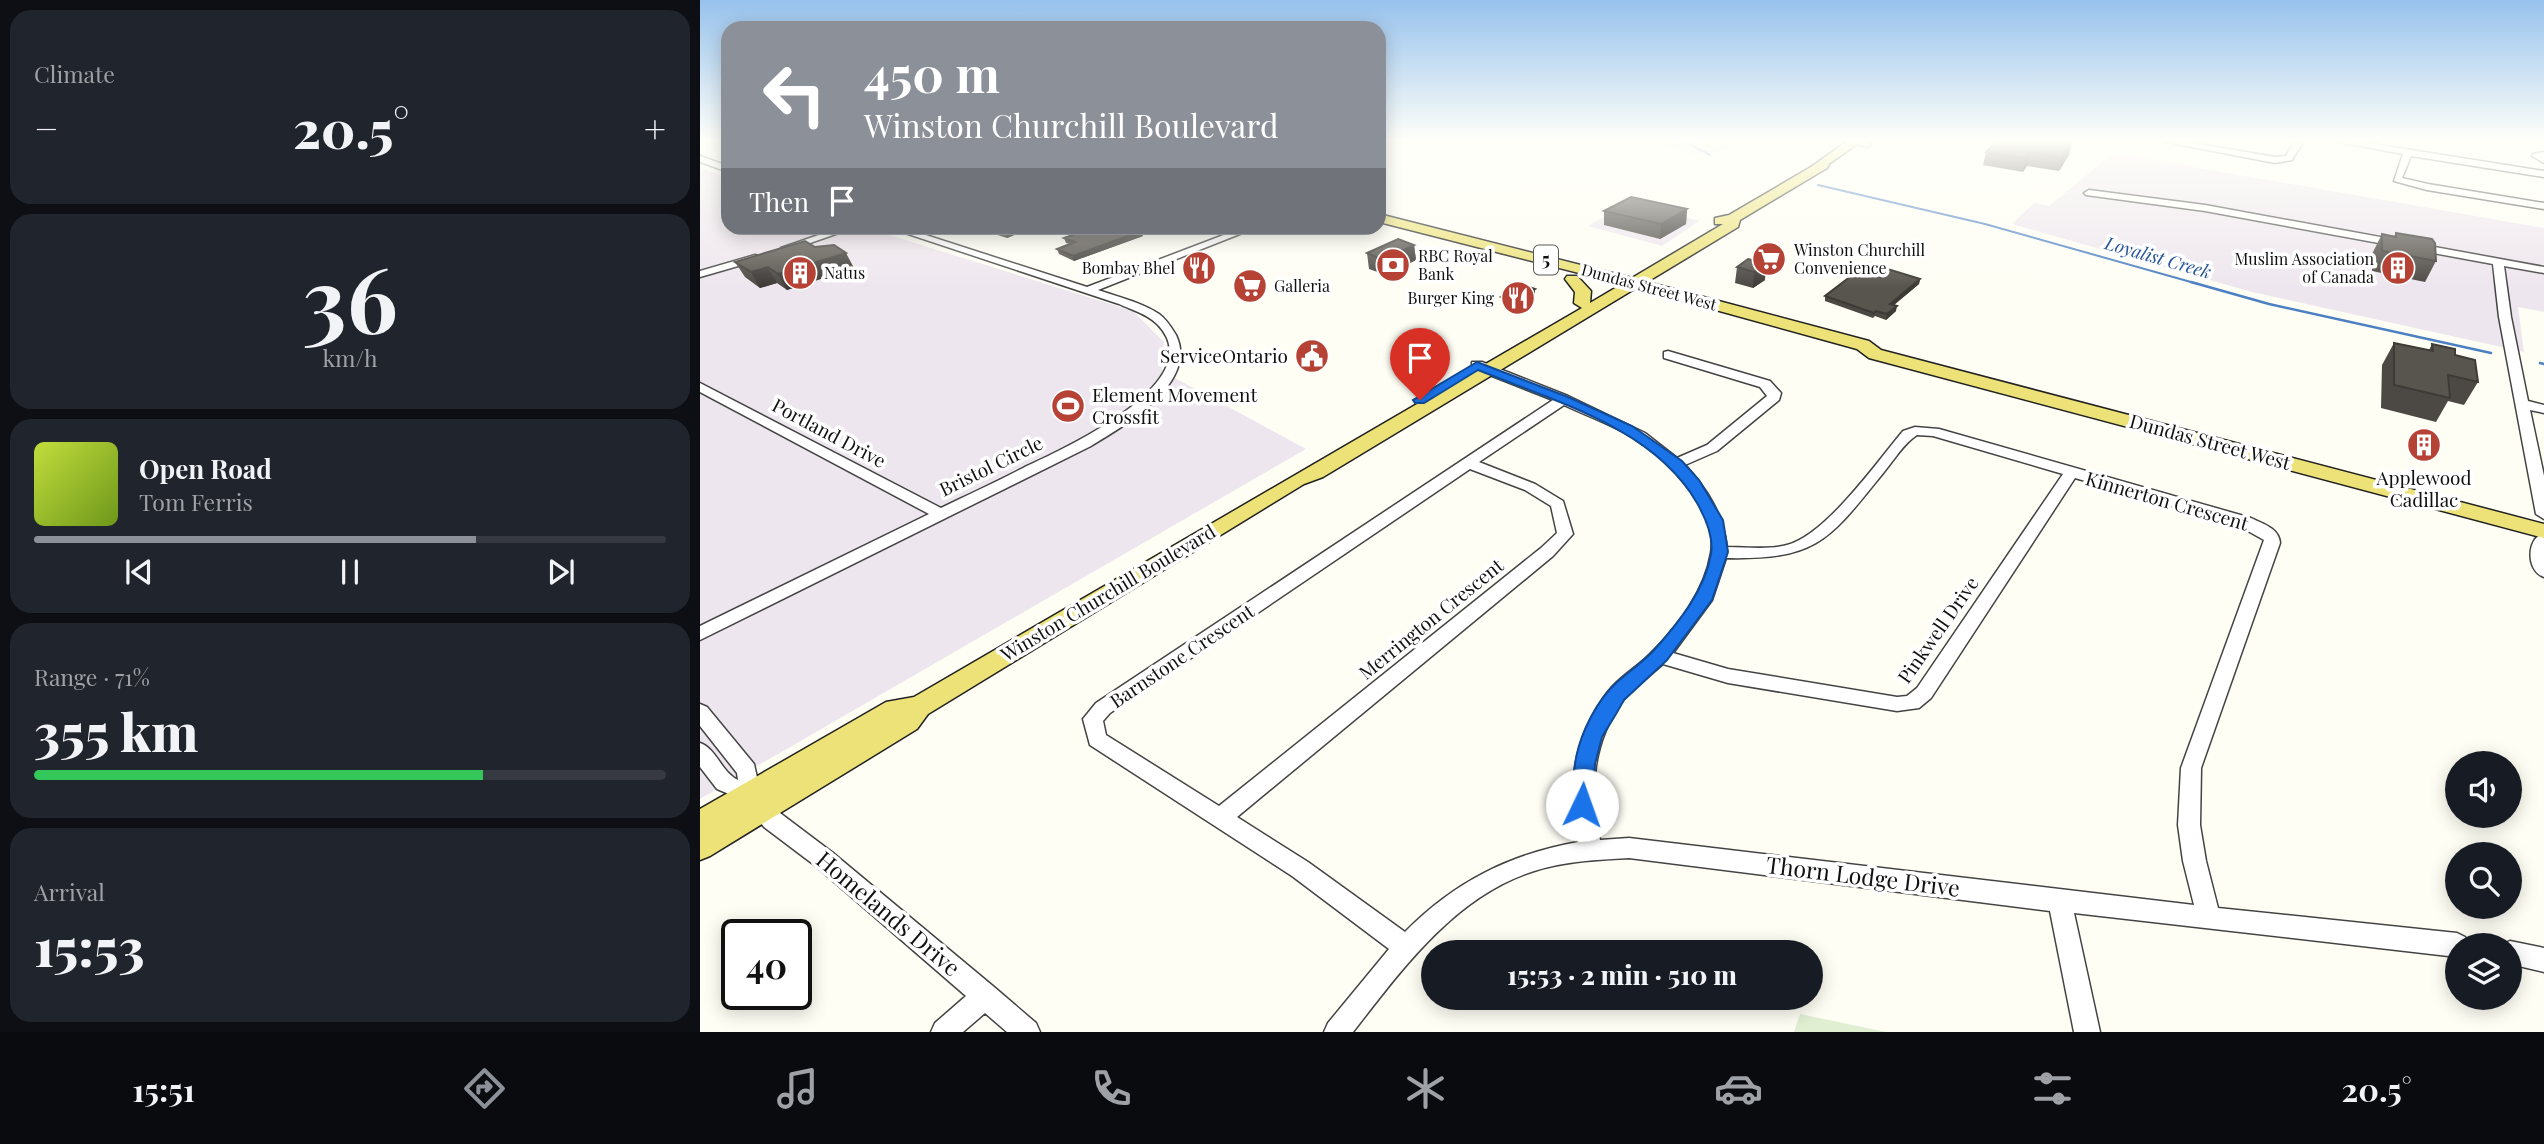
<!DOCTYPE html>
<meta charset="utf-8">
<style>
body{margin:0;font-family:"Playfair Display",serif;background:#20242c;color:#f1f3f6;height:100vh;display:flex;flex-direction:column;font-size:26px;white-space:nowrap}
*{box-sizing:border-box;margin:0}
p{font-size:23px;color:#9ea1a6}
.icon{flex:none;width:38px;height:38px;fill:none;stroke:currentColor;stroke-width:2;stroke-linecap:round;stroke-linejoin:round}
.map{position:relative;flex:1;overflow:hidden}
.sheet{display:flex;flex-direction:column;gap:10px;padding:10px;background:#0d0f14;width:700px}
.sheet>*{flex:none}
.hud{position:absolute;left:21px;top:21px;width:665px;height:214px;border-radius:21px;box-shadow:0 4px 18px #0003;background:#8c9099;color:#fff;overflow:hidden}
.controls{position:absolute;left:1745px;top:751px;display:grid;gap:14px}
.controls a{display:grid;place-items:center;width:77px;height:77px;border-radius:50%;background:#171b24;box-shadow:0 4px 18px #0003;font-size:35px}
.speed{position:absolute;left:21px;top:919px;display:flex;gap:14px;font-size:35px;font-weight:700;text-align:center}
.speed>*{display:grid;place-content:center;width:91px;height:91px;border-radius:50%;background:#171b24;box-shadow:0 4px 18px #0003;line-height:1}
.speed .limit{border:4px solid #111;border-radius:10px;background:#fff;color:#111}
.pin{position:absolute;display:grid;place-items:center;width:60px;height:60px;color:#fff;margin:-72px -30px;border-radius:50% 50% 50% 0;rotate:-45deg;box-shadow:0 0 7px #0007}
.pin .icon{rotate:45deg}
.me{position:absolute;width:77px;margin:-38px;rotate:3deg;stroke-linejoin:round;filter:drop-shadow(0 0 5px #0008)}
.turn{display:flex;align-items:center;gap:24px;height:147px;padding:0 28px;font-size:32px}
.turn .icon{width:91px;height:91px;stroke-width:2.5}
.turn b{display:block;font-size:49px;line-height:60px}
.then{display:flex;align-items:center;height:66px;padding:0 28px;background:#0003;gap:14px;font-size:26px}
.big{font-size:52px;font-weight:800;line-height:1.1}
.sheet .card{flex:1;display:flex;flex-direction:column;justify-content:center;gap:10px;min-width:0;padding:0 24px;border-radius:21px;background:#20242c}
.sheet .dial{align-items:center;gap:0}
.dial b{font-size:91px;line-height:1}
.song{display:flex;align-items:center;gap:21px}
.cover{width:84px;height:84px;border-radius:10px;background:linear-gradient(135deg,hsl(70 70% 55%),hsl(80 70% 35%))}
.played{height:7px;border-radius:4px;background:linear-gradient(90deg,#8c9099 70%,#363941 70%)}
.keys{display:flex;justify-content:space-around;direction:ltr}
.heat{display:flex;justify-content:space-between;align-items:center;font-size:38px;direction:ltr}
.charge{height:10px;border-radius:5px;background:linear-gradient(90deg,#34c759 71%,#363941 0)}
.trip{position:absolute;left:721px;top:940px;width:402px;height:70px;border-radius:35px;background:#171b24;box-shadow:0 4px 18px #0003;font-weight:800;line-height:70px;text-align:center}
.tabs{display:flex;height:112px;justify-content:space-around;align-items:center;background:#090b0e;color:#9ea1a6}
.tabs .icon{width:49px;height:49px}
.tabs .current{color:#8c9099}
.tabs b{font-size:32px;color:#f1f3f6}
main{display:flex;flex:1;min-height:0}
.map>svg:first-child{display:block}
.industrial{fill:#eee6ee}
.green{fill:#cfe7c1}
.pitch{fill:#e0efd2}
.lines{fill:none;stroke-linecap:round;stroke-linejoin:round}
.stream-far1{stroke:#4c80c2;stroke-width:2}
.stream{stroke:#4c80c2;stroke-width:2.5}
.minor-casing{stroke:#444;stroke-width:3}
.major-casing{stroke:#222;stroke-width:3}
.minor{fill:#fff;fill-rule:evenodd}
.major{fill:#ece277;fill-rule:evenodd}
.wall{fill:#4c4843}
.shaded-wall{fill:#3e3b37}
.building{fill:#58544e;stroke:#3e3b37;stroke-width:2}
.route{fill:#1a73e8;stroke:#114b97;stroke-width:2}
.labels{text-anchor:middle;stroke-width:7;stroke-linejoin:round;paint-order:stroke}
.far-poi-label{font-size:16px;fill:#111;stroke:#fff;text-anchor:start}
.far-street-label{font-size:16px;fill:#111;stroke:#fff}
.far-water-label{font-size:18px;font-style:italic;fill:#245399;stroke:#fff}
.shield{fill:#fff;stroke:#585858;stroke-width:2}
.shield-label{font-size:18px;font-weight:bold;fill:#111}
.poi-label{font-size:19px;fill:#111;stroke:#fff;text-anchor:end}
.street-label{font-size:19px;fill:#111;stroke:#fff}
.near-street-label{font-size:23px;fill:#111;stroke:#fff}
</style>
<main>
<section class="sheet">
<div class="card"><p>Climate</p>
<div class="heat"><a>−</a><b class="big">20.5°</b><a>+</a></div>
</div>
<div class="card dial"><b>36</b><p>km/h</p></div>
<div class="card">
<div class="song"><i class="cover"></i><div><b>Open Road</b><p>Tom Ferris</p></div></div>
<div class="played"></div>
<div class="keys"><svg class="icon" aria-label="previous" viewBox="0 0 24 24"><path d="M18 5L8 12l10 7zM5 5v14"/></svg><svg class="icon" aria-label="pause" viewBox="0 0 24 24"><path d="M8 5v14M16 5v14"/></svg><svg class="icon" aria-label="next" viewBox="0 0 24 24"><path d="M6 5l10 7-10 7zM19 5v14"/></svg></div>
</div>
<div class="card"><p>Range · 71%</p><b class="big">355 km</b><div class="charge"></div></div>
<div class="card"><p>Arrival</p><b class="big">15:53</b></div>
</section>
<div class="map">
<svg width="1844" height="1032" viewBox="0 0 1844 1032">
<rect width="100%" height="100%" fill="#fefef5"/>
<path class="industrial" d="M 1413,153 L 1844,228 L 1844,312 L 1818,307 L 1824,352 L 1552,292 L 1312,224 L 1334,203 L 1349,206 Z
M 0,168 L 28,178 L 28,228 L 167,228 L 433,311 L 464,342 L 462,371 L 606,449 L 0,799 Z
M 930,202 L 999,221 L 962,246 L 888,226 Z"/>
<path class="green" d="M 955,142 L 1023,142 L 1032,146 C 1006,161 982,151 955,142 Z"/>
<path class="pitch" d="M 1100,1014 L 1186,1032 L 1094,1032 Z"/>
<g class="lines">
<path class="stream-far1" d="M 986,142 L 1010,155
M 1118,185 L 1285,224 L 1498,284"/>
<path class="stream" d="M 1491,282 L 1569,304 L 1791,353
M 1840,363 L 1844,364"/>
<g class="minor-casing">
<path id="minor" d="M 1154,142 L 1170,142 L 1171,144 L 1167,147 Z
M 1466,142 L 1487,142 L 1575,157 L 1586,156 L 1594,142 L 1603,142 L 1592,160 L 1575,163 Z
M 1638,142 L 1661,142 L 1844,171 L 1844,177 L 1711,156 L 1702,178 L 1728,184 L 1844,203 L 1844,209 L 1727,190 L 1694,181 L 1703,154 Z
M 1844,152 L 1844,163 L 1832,156 L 1833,154 Z
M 0,156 L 28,166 L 28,172 L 0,162 Z
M 1389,190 L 1505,205 L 1844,267 L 1844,273 L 1804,266 L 1811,317 L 1828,401 L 1844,405 L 1844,413 L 1830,410 L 1844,476 L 1844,519 L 1836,514 L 1799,317 L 1793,264 L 1505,211 L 1386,195 L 1384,193 Z
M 139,228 L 153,228 L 90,250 L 81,248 Z
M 190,228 L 204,228 L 387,287 L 542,228 L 555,228 L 398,290 C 418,297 441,302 459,314 C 467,320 471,327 476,335 C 499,383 424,426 391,446 L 0,640 L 0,626 L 229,514 L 0,392 L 0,383 L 241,508 C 268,495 296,482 323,468 C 359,451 515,382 457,324 C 447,314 432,310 419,304 Z
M 55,255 L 59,256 L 59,260 L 0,277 L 0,271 Z
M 968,351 L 1070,381 L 1081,393 L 1079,400 L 1017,451 L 985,465 C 1008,490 1022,513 1027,547 C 1047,547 1068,550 1087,545 C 1126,535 1177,462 1203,431 L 1215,427 L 1239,429 L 1551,518 C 1563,524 1579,528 1580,543 L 1501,768 L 1500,825 L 1506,861 L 1518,908 L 1757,933 L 1765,937 L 1769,945 L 1757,945 L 1757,957 L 1374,913 L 1400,1032 L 1374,1032 L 1350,911 L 929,858 C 897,860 865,861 834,871 C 755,896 702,969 653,1032 L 624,1032 L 628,1023 L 689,949 L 592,876 L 390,745 L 383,719 L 396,703 L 853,400 L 772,368 L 772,362 L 782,362 L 868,396 L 945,433 L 977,458 L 1007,445 L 1067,396 L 1060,387 L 964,358 L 964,352 ZM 864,405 C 887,416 914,425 935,439 C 968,460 1019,511 1011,553 C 1005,590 978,627 952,652 C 940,665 924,674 912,687 C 901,699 888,722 883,737 C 870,772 871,806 878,842 C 810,854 754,882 705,932 L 608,862 L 537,817 L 853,556 L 873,534 L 863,501 L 835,484 L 779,462 ZM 1217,435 L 1233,436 L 1363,474 L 1217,688 L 1207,696 L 1197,697 L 1028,669 L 973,653 L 1012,600 L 1026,558 C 1118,560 1129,540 1184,472 C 1194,460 1204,443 1217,435 ZM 770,469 L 825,490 L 851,506 L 857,533 L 841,548 L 519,806 L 406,735 L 403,721 L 410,713 ZM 1375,478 L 1539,526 L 1564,540 L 1481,768 L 1478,825 L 1483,861 L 1494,905 L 929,838 L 900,840 C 890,790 891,744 923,700 C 933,687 951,675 963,664 L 1028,683 L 1197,711 L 1219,708 L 1231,698 Z
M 1844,533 L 1844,577 C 1826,571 1826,538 1844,533 Z
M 0,704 L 7,707 L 54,764 L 60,791 L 80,813 L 133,853 L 294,987 L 336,1023 L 340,1032 L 307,1032 L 285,1013 L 263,1032 L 231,1032 L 235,1023 L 266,996 L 117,867 L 64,827 L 43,800 L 17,789 L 0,767 L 0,743 C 17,749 21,772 38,780 L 37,773 L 0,726 Z
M 1810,941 L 1844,948 L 1844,972 L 1810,964 L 1810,945 L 1801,945 Z"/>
</g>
<g class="major-casing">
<path id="major" d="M 1146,142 L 1160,142 L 1130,163 L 1127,168 L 1040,220 L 1038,227 L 947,282 L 1169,341 L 1181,350 L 1844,524 L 1844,538 L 1169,358 L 1157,349 L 936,288 L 623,477 L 604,484 L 228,714 L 217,729 L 10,856 L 0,860 L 0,809 L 186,702 L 214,697 L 882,308 L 874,303 L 875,292 L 865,279 L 867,276 L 877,276 L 891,291 L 890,303 L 922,284 L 679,222 L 679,214 L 932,278 L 1023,224 L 1015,224 L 1015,218 L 1029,215 L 1111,167 Z"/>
</g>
<use href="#minor" class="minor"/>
<use href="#major" class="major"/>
</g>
<path class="wall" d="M 1372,142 L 1369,155 L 1359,171 L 1327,166 L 1323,172 L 1283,165 L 1286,152 L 1299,145 Z
M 987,209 L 986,224 L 960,239 L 904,225 L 904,211 Z
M 275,228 L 363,228 L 348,234 L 331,228 L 307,238 Z
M 1696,233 L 1736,261 L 1725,282 L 1672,271 L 1672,254 L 1682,234 L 1694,236 Z
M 443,236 L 374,261 L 359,254 L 357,249 L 370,244 L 366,243 L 364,238 Z
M 714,245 L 716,260 L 686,275 L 669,269 L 667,253 Z
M 1048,259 L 1065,280 L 1053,288 L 1035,283 L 1037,267 Z
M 35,262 L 154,268 L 87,290 L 77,283 L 60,288 L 45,277 Z
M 1220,279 L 1219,284 L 1194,305 L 1196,311 L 1186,320 L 1175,316 L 1173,318 L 1125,301 L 1125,296 Z
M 835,289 L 835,295 L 813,307 L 801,302 L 801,297 Z
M 1694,343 L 1729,350 L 1732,344 L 1778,382 L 1764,405 L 1748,401 L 1736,422 L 1681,408 L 1682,365 Z"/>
<path class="shaded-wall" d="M 1372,142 L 1369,155 L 1359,171 L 1362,158 Z
M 1330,152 L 1327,166 L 1323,172 L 1326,158 Z
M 987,209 L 986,224 L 960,239 L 961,224 Z
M 303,228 L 331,228 L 307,238 Z
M 346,228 L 363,228 L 348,234 Z
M 441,231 L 443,236 L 374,261 L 373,256 Z
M 714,245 L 716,260 L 686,275 L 683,260 Z
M 146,253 L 154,268 L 87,290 L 78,274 Z
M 1066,264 L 1065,280 L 1053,288 L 1054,272 Z
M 68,267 L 77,283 L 60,288 L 51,272 Z
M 1220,279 L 1219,284 L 1189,309 L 1190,304 Z
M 835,289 L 835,295 L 813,307 L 812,302 Z
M 1197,306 L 1196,311 L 1186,320 L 1187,314 Z"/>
<path class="building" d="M 1301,142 L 1372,142 L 1362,158 L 1330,152 L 1326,158 L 1286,152 L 1294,144 L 1299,145 Z
M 931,197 L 987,209 L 961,224 L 904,211 Z
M 392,228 L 433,228 L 441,231 L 373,256 L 357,249 L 375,242 L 364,238 Z
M 1696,233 L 1732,239 L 1735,243 L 1736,261 L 1682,251 L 1682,234 L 1696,237 Z
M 698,239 L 714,245 L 683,260 L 667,253 Z
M 105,241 L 115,247 L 134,245 L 146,253 L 78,274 L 68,267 L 51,272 L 35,262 Z
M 1048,259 L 1066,264 L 1054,272 L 1037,267 Z
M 1168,263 L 1220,279 L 1190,304 L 1197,306 L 1187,314 L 1176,311 L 1174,313 L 1125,296 Z
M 823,285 L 835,289 L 812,302 L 801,297 Z
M 1694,343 L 1733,351 L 1732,344 L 1755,349 L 1755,355 L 1775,360 L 1778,382 L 1748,375 L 1750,398 L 1694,385 Z"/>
<linearGradient id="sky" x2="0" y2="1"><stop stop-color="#97c2ec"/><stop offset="0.49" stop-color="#fffffa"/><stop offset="1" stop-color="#fffffa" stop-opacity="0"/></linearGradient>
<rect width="1844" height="287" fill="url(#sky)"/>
<path class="route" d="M 777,362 L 868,397 L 932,426 L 982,461 L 999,480 L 1023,520 L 1028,552 L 1012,600 L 967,660 L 924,700 L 916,714 L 902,737 L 895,764 L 893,805 L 890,811 L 882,814 L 875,811 C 869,801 873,787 874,775 C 875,745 891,710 911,688 C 924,674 942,664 955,649 C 979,622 1005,590 1011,554 C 1014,536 1005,517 997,503 C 954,428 854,401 778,370 L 724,403 L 715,403 L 713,400 Z"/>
<defs>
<g id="supermarket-disc" transform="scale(1.75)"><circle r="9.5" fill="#b54234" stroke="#fff"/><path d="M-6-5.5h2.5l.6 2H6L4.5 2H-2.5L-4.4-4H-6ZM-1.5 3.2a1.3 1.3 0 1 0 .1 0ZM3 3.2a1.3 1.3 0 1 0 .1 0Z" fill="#fff"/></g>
<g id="bank-disc" transform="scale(1.75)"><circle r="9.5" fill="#b54234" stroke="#fff"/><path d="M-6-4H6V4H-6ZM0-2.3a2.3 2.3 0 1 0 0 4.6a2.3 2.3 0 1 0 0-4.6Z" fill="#fff"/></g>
<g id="restaurant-disc" transform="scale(1.75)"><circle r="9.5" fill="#b54234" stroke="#fff"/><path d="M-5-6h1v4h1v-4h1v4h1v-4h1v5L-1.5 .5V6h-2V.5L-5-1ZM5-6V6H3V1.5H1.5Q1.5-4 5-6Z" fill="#fff"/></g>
<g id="building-disc" transform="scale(1.75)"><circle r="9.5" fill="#b54234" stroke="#fff"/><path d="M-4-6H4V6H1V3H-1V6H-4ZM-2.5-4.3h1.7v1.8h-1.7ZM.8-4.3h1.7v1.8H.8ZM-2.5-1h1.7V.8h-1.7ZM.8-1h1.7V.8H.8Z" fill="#fff"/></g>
<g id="civic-disc" transform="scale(1.75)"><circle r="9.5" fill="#b54234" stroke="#fff"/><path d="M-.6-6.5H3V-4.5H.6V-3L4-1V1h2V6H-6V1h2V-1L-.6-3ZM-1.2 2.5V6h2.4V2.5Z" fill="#fff"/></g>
<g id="stadium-disc" transform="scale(1.75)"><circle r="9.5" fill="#b54234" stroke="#fff"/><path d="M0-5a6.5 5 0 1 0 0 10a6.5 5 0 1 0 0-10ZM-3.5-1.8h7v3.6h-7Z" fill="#fff"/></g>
</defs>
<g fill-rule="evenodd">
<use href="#supermarket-disc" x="1069" y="259"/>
<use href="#bank-disc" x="693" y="265"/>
<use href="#restaurant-disc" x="499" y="268"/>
<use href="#building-disc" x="1698" y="268"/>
<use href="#building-disc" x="100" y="273"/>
<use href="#supermarket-disc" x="550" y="286"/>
<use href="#restaurant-disc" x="818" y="298"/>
<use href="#civic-disc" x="612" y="356"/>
<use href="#stadium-disc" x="368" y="406"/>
<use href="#building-disc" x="1724" y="445"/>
</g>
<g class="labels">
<g class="far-poi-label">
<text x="1094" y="256">Winston Churchill<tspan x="1094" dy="18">Convenience</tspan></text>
<text x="718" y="262">RBC Royal<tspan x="718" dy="18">Bank</tspan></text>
<text x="1674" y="265" text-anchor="end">Muslim Association<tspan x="1674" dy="18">of Canada</tspan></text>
<text x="475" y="274" text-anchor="end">Bombay Bhel</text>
<text x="124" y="279">Natus</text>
<text x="574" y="292">Galleria</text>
<text x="794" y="304" text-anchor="end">Burger King</text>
</g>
<g class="far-street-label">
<text transform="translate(949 287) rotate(15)" y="6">Dundas Street West</text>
</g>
<g class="far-water-label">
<text transform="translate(1458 258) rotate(16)" y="6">Loyalist Creek</text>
</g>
<rect class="shield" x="834" y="245.5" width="24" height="29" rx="5"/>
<g class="shield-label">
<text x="846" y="266">5</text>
</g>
<g class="poi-label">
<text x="588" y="363">ServiceOntario</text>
<text x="392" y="402" text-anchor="start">Element Movement<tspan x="392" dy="22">Crossfit</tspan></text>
<text x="1724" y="485" text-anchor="middle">Applewood<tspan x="1724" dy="22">Cadillac</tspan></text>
</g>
<g class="street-label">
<text transform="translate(129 433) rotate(28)" y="7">Portland Drive</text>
<text transform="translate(1510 442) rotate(15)" y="7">Dundas Street West</text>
<text transform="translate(291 466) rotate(-26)" y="7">Bristol Circle</text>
<text transform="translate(1467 501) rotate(16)" y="7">Kinnerton Crescent</text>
<text transform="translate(408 593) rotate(-31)" y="7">Winston Churchill Boulevard</text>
<text transform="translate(731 619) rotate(-39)" y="7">Merrington Crescent</text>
<text transform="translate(1238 630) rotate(-55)" y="7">Pinkwell Drive</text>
<text transform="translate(482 656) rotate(-34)" y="7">Barnstone Crescent</text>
</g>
<g class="near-street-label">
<text transform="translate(1163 877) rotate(7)" y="8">Thorn Lodge Drive</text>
<text transform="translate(188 914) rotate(40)" y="8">Homelands Drive</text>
</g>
</g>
</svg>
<div class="controls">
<a><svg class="icon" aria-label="sound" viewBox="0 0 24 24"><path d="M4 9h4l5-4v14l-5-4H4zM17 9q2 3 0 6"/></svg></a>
<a><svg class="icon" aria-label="search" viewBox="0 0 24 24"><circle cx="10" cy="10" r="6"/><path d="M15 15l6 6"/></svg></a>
<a><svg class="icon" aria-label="layers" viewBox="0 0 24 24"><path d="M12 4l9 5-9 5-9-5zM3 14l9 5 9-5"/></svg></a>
</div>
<div class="speed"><div class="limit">40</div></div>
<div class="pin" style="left:720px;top:400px;background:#d93025"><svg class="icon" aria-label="arrive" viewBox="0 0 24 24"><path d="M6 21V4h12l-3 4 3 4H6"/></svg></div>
<svg class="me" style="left:882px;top:805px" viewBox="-20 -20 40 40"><circle r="19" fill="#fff"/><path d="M0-13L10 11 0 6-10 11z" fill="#1a73e8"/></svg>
<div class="trip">15:53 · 2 min · 510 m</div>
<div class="hud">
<div class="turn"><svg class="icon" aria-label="left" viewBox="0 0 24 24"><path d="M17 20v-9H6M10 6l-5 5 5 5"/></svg><div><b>450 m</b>Winston Churchill Boulevard</div></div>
<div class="then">Then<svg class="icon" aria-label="arrive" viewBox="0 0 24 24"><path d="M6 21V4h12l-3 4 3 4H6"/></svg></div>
</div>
</div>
</main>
<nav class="tabs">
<b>15:51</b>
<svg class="icon current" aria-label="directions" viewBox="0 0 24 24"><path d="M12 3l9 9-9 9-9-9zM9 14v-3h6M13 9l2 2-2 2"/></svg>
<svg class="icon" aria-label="music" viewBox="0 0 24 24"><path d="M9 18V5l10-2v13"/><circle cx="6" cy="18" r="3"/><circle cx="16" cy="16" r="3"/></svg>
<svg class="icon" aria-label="phone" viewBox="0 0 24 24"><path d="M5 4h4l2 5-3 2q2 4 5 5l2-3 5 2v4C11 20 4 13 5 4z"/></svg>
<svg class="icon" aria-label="climate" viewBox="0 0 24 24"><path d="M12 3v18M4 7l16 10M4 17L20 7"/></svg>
<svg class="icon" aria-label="car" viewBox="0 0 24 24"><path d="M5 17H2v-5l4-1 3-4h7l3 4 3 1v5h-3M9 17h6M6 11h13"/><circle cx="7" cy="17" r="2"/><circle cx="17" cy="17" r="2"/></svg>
<svg class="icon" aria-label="filters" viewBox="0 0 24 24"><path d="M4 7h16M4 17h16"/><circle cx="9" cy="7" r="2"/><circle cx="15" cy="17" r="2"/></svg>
<b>20.5°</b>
</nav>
